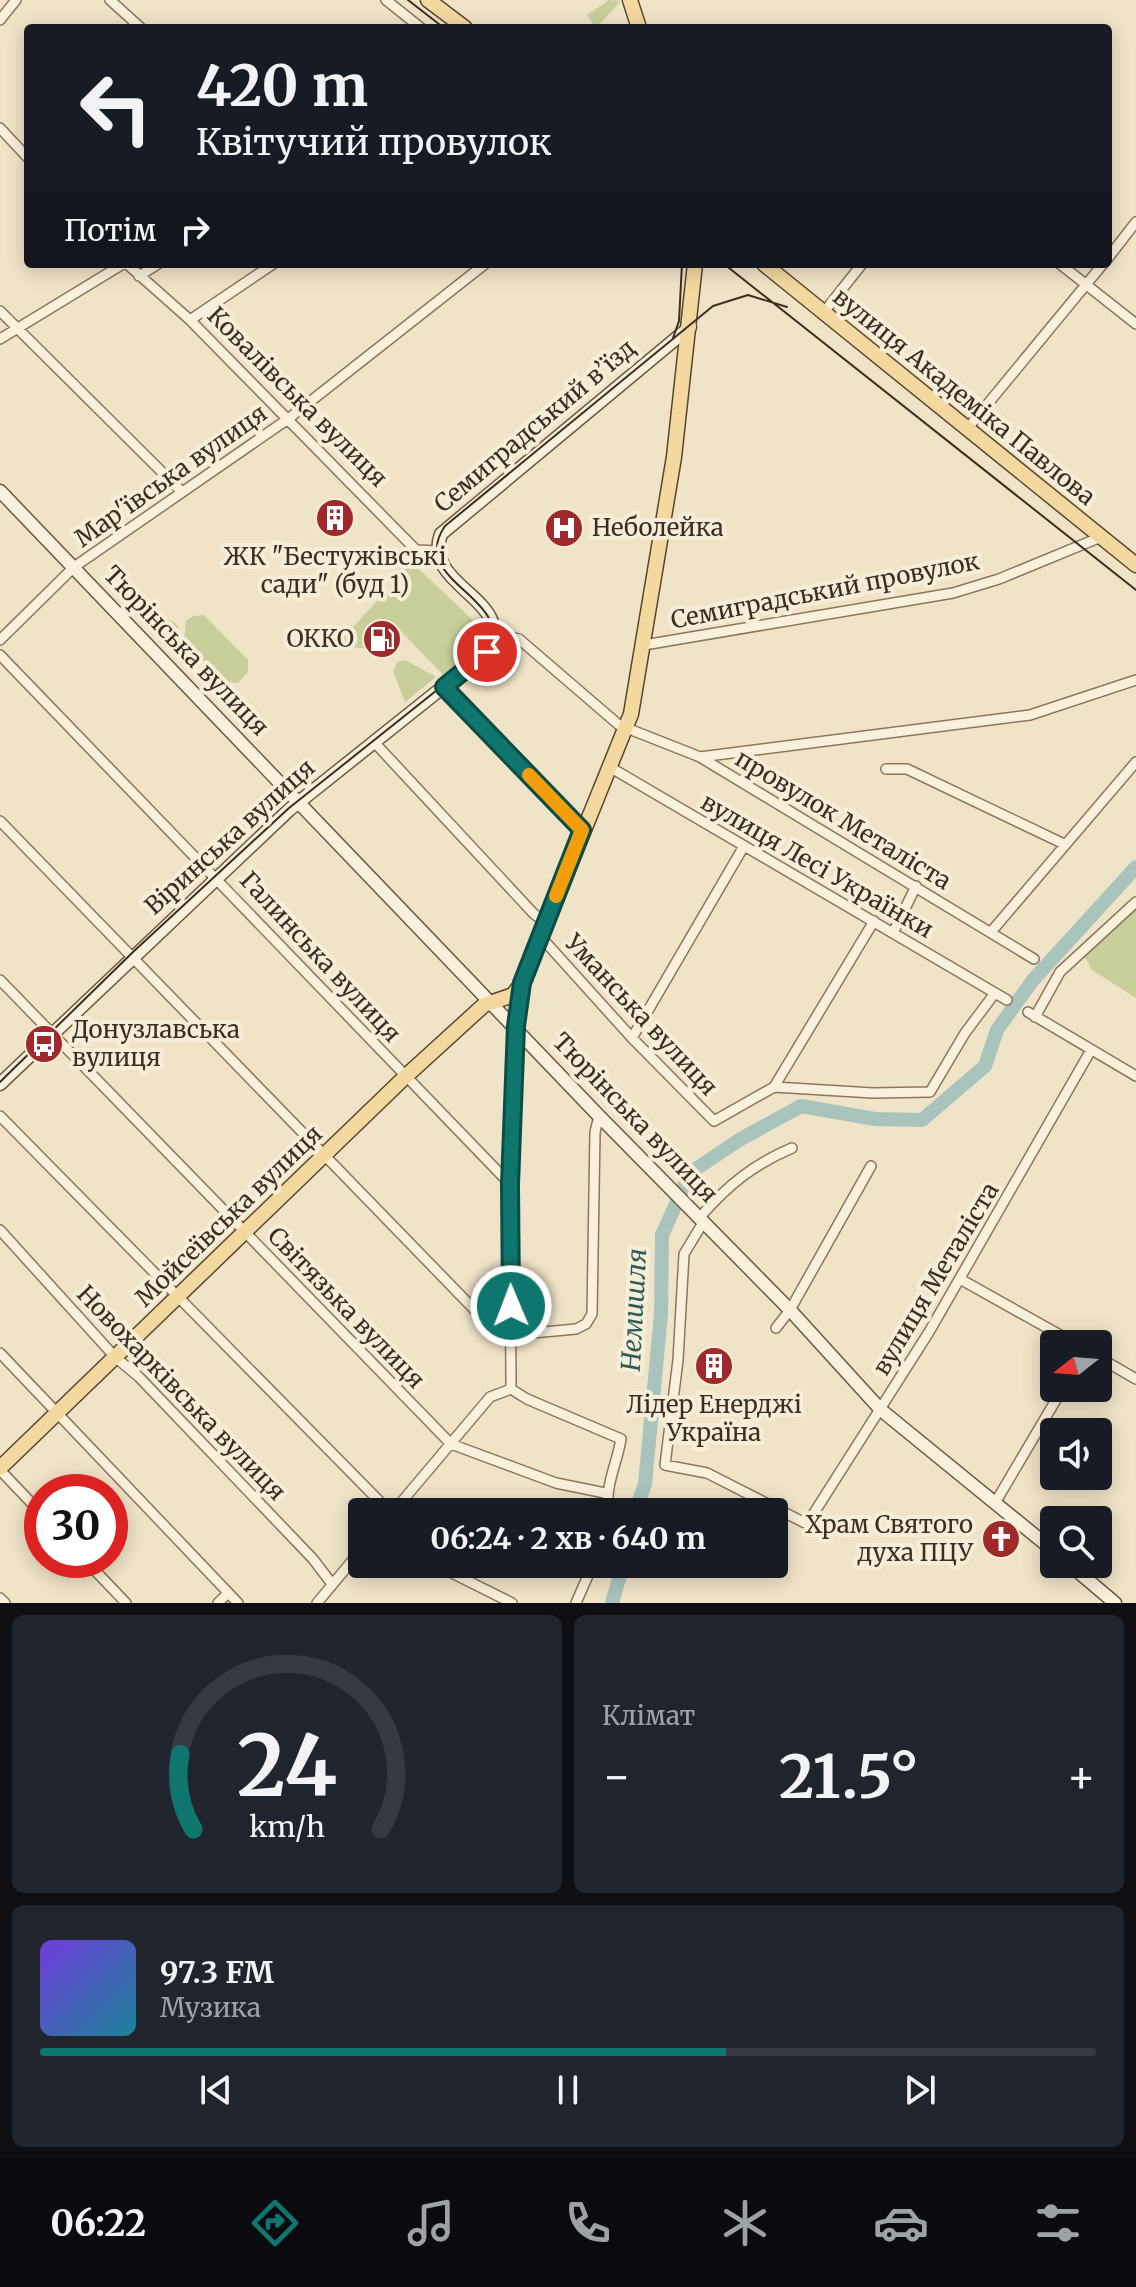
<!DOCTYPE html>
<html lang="uk">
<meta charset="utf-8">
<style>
body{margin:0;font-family:Merriweather,serif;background:#20242c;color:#f1f3f6;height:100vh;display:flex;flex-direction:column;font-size:30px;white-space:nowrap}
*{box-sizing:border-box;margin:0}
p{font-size:26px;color:#9ea1a6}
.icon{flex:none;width:44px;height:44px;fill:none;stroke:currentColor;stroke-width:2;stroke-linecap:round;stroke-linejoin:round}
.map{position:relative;height:1603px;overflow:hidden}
.panel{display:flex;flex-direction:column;gap:12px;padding:12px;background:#0d0f14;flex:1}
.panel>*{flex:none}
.guide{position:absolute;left:24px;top:24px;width:1088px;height:244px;border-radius:8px;box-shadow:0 4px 20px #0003;background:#171b24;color:#f1f3f6;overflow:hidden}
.needle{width:52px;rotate:253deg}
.tools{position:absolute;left:1040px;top:1330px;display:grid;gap:16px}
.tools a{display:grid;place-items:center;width:72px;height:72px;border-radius:8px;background:#171b24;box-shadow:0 4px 20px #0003;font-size:40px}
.speed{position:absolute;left:24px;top:1474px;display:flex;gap:16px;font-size:40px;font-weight:700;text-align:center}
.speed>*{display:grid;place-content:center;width:104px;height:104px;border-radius:50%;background:#171b24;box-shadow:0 4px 20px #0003;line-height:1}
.speed .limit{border:12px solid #d22;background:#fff;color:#111}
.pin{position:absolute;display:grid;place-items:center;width:68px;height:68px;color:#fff;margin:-34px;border:4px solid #fff;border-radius:50%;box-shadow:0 2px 8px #0007}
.me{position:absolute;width:88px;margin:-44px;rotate:359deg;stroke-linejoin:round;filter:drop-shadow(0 0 6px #0008)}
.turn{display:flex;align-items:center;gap:28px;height:168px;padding:0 40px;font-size:36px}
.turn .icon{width:104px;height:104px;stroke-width:2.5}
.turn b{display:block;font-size:56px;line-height:68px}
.then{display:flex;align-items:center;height:76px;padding:0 40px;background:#0003;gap:16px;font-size:30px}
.big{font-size:60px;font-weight:700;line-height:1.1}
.panel .card{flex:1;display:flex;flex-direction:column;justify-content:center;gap:12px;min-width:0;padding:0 28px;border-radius:12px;background:#20242c}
.panel .dial{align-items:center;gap:0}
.dial svg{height:208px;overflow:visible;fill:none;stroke:#363941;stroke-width:7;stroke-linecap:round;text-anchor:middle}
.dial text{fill:#f1f3f6;stroke:none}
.song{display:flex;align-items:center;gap:24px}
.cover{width:96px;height:96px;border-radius:12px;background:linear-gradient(135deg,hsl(260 70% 55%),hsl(190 70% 35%))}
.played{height:8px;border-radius:4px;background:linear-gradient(90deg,#0f766e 65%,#363941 65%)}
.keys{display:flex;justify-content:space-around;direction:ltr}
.heat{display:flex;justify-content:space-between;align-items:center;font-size:44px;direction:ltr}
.panel .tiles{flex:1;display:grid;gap:12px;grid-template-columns:1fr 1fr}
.card:last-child{grid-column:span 2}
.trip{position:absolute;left:348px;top:1498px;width:440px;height:80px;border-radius:8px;background:#171b24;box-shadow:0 4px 20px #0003;font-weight:700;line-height:80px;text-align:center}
.dock{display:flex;height:128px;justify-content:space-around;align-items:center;background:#090b0e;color:#9ea1a6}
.dock .icon{width:56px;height:56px}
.dock .current{color:#0f766e}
.dock b{font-size:36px;color:#f1f3f6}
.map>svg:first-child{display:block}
.green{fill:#c9cf9b}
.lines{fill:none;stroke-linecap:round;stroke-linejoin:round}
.river{stroke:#a9c4bc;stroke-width:14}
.street-casing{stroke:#8d765c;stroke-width:12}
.secondary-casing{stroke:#6f573f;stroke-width:15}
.primary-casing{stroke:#5b4430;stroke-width:17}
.street{stroke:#faf1dc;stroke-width:9}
.secondary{stroke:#faf1dc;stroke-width:12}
.primary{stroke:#f3d9a0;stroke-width:14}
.tram{stroke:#3d2e20;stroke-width:2}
.route-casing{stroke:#0a4d48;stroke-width:20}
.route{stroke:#0f766e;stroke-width:14}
.slow{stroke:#f59e0b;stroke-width:14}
.labels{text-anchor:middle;stroke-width:8;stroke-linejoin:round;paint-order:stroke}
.street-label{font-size:24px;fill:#3d2e20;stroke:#f7eed8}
.poi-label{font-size:24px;fill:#3d2e20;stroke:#f7eed8;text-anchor:start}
.water-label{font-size:26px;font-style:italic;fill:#2f5d5a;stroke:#f7eed8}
</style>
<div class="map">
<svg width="1136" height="1603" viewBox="0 0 1136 1603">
<rect width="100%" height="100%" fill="#f0e4c8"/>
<path class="green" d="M 609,0 L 621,1 L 596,28 L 587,15 Z
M 402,553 L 476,623 L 478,649 L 447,679 L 395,625 L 384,628 L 373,638 L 377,650 L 370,653 L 363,648 L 339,647 L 339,642 L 403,573 L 393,561 Z
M 204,615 L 248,660 L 248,672 L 238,683 L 221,681 L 184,640 L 186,621 L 193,616 Z
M155 632a12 12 0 1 1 24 0a12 12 0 1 1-24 0Z
M 405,660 L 436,677 L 405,702 L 393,671 L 397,662 Z
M 1136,902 L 1136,998 L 1092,970 L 1082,952 Z"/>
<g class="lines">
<path class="river" d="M 635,1512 L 645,1484 L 661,1314 L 662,1235 L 690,1173 L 739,1140 L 801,1106 L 875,1119 L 922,1120 L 985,1066 L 997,1030 L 1033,980 L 1136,867
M 612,1603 L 623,1564"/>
<g class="street-casing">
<path id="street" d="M 110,0 L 141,28
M 386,0 L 421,28
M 0,20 L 16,0
M 0,128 L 28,158
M 1108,258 L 1136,222
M 127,264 L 190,320 L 416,550 L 438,551
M 1060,264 L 1136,324
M 139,276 L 158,264
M 0,311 L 182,492
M 824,312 L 862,264
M 190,320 L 273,264
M 0,339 L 123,264
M 967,429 L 1103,264
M 495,634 L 519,639 L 619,725 L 700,757 L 1034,959
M 0,640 L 74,567 L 288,419 L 485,264
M 644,645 L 953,593 L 999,579 L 1101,537
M 0,655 L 510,1184
M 444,687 L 582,830
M 374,742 L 534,914 L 545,922
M 700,757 L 1030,715 L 1136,680
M 608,766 L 1007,1000
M 886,769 L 907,769 L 1064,844
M 0,821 L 500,1336 L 576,1329 L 586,1324 L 592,1314 L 595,1132 L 599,1116
M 991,932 L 1136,762
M 893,933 L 916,886
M 540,936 L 632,1038 L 714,1121 L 774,1087 L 874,921
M 0,980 L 451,1444 L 556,1483 L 605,1493
M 1028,1012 L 1136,1076
M 1035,1017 L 1060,972 L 1136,902
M 632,1038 L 744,846
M 774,1087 L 873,1093 L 930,1092 L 965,1033 L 995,993
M 0,1116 L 390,1512
M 700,1217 C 728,1185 754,1164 792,1148
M 704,1221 L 684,1254 L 678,1360 L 665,1465 L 707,1473 L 807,1524 L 929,1332 L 1091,1050
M 0,1230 L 115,1357 L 139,1377 L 313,1559 L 332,1584
M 960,1279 L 1076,1344
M 776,1328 L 790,1310 L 871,1166
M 0,1353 L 238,1603
M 1098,1357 L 1136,1379
M 511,1389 C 511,1255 503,1119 522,987
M 511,1389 L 527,1399 L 621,1439 C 617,1464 604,1487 609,1512
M 0,1470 L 42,1514
M 995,1503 L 1063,1388
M 393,1512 L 490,1397 L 511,1389
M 85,1560 L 126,1603
M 434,1564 L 512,1603
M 0,1598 L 5,1603
M 218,1603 L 228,1593
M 317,1603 L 362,1549
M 576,1603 L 593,1564"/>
</g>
<g class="secondary-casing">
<path id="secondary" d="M 0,491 L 599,1116 L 790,1310 L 881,1410 L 1054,1551
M 0,1084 L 289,810 L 487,652 C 519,599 422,588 441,534 L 690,327
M 1069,1564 L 1115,1603"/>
</g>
<g class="primary-casing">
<path id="primary" d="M 428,0 L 465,28
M 630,0 L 639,28
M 764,264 L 1136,565
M 0,1468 L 405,1077 L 484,1005 L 513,995 L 522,983 L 631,714 L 674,457 L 695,264"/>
</g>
<use href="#street" class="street"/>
<use href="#secondary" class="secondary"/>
<use href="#primary" class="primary"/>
<path class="tram" d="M 408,0 L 444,28
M 724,264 L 1136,590
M 673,338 L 679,321 L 682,264
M 0,1082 L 133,952 L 289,808 L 486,651 C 520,599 406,582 445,526 L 713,306 L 748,295 L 787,307"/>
</g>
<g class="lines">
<g class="route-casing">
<path id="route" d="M 487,652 L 444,687 L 582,830 L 522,983 L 516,1026 L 510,1184 L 511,1306"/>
</g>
<use href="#route" class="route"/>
<path class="slow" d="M 529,775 L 582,830 L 556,896"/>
</g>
<defs>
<g id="building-disc" transform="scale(2)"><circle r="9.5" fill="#9e2a2b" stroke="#f7eed8"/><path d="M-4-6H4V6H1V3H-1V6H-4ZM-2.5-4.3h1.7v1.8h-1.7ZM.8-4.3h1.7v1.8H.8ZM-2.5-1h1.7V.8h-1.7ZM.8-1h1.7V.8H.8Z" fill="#fff"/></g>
<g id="hospital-disc" transform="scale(2)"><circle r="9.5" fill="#9e2a2b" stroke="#f7eed8"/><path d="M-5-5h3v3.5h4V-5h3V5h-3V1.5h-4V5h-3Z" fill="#fff"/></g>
<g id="fuel-disc" transform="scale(2)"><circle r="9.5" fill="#9e2a2b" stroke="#f7eed8"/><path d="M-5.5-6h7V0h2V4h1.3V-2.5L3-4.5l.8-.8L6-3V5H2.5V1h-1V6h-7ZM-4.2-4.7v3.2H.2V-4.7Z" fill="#fff"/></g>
<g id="bus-disc" transform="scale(2)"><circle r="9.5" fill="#9e2a2b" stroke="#f7eed8"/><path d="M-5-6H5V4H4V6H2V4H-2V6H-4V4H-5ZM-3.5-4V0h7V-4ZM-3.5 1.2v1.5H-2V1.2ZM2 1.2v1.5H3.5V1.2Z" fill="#fff"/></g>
<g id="church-disc" transform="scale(2)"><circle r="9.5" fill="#9e2a2b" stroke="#f7eed8"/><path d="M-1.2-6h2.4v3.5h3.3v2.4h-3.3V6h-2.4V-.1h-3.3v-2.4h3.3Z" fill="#fff"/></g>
</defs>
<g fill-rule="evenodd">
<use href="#building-disc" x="335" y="518"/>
<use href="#hospital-disc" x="564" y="528"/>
<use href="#fuel-disc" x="382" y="639"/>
<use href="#bus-disc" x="44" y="1044"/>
<use href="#building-disc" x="714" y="1366"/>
<use href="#church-disc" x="1001" y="1539"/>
</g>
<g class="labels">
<g class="street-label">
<text transform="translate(297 397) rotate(45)" y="8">Ковалівська вулиця</text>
<text transform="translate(964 397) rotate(39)" y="8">вулиця Академіка Павлова</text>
<text transform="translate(535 426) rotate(-40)" y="8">Семиградський в’їзд</text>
<text transform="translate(171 476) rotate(-35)" y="8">Мар'ївська вулиця</text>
<text transform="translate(825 591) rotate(-11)" y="8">Семиградський провулок</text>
<text transform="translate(186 651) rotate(46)" y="8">Тюрінська вулиця</text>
<text transform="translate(843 820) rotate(31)" y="8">провулок Металіста</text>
<text transform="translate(230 837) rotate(-42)" y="8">Віринська вулиця</text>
<text transform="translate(817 866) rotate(30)" y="8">вулиця Лесі Українки</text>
<text transform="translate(320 957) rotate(47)" y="8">Галинська вулиця</text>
<text transform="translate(641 1015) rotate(47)" y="8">Уманська вулиця</text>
<text transform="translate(635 1118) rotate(46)" y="8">Тюрінська вулиця</text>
<text transform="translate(229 1216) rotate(-44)" y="8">Мойсеївська вулиця</text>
<text transform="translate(936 1279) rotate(-59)" y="8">вулиця Металіста</text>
<text transform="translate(346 1308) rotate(46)" y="8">Світязька вулиця</text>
<text transform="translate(181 1393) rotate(46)" y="8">Новохарківська вулиця</text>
</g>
<g class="poi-label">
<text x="592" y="536">Неболейка</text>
<text x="335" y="565" text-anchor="middle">ЖК "Бестужівські<tspan x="335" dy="28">сади" (буд 1)</tspan></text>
<text x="354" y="647" text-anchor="end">ОККО</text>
<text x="72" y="1038">Донузлавська<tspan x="72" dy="28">вулиця</tspan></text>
<text x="714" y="1413" text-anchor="middle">Лідер Енерджі<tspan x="714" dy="28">Україна</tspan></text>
<text x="973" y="1533" text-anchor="end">Храм Святого<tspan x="973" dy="28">духа ПЦУ</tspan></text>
</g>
<g class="water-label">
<text transform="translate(634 1310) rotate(-87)" y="9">Немишля</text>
</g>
</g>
</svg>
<div class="tools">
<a><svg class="needle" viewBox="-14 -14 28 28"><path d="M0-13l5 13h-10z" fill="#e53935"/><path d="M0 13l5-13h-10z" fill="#9ea1a6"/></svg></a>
<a><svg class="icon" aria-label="sound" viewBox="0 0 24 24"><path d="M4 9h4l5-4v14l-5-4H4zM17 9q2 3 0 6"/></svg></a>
<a><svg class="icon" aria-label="search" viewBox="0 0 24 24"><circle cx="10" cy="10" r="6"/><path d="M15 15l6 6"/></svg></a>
</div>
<div class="speed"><div class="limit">30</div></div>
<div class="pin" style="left:487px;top:652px;background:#d93025"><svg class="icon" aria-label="arrive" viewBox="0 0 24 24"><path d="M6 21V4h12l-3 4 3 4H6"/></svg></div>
<svg class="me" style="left:511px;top:1306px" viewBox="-20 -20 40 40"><circle r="17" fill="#0f766e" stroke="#fff" stroke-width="3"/><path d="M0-11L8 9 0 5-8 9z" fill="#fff"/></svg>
<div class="trip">06:24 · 2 хв · 640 m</div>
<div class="guide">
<div class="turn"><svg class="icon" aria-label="left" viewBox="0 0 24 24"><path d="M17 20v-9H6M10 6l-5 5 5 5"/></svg><div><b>420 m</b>Квітучий провулок</div></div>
<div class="then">Потім<svg class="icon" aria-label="right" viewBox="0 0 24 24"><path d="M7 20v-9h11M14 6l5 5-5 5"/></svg></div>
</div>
</div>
<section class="panel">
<div class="tiles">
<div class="card dial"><svg viewBox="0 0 100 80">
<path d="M14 69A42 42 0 1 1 86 69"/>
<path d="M14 69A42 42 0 0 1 9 40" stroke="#0f766e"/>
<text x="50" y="56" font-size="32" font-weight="700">24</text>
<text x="50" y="72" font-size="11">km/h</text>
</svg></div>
<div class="card"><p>Клімат</p>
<div class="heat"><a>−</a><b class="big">21.5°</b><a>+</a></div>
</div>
<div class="card">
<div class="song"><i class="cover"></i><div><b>97.3 FM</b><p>Музика</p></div></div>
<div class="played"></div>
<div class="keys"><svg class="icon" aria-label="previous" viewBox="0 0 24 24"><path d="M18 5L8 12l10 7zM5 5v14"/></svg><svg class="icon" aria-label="pause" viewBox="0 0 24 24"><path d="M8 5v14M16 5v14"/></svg><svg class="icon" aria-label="next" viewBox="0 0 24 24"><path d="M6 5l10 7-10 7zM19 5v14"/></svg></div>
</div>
</div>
</section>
<nav class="dock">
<b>06:22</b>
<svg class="icon current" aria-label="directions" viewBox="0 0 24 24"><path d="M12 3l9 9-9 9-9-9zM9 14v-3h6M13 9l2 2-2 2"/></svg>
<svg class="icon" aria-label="music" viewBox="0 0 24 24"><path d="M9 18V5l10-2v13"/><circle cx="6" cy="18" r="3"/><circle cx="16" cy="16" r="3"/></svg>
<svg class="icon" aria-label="phone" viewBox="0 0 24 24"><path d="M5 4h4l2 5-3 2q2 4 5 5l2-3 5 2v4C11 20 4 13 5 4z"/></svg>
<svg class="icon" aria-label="climate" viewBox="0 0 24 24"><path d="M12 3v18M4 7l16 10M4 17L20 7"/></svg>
<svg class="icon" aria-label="car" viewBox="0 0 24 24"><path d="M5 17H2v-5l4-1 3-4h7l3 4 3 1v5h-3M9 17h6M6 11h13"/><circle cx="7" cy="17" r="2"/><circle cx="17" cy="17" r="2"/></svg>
<svg class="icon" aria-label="filters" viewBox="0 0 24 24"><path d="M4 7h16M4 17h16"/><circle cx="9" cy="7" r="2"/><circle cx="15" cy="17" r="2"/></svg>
</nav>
